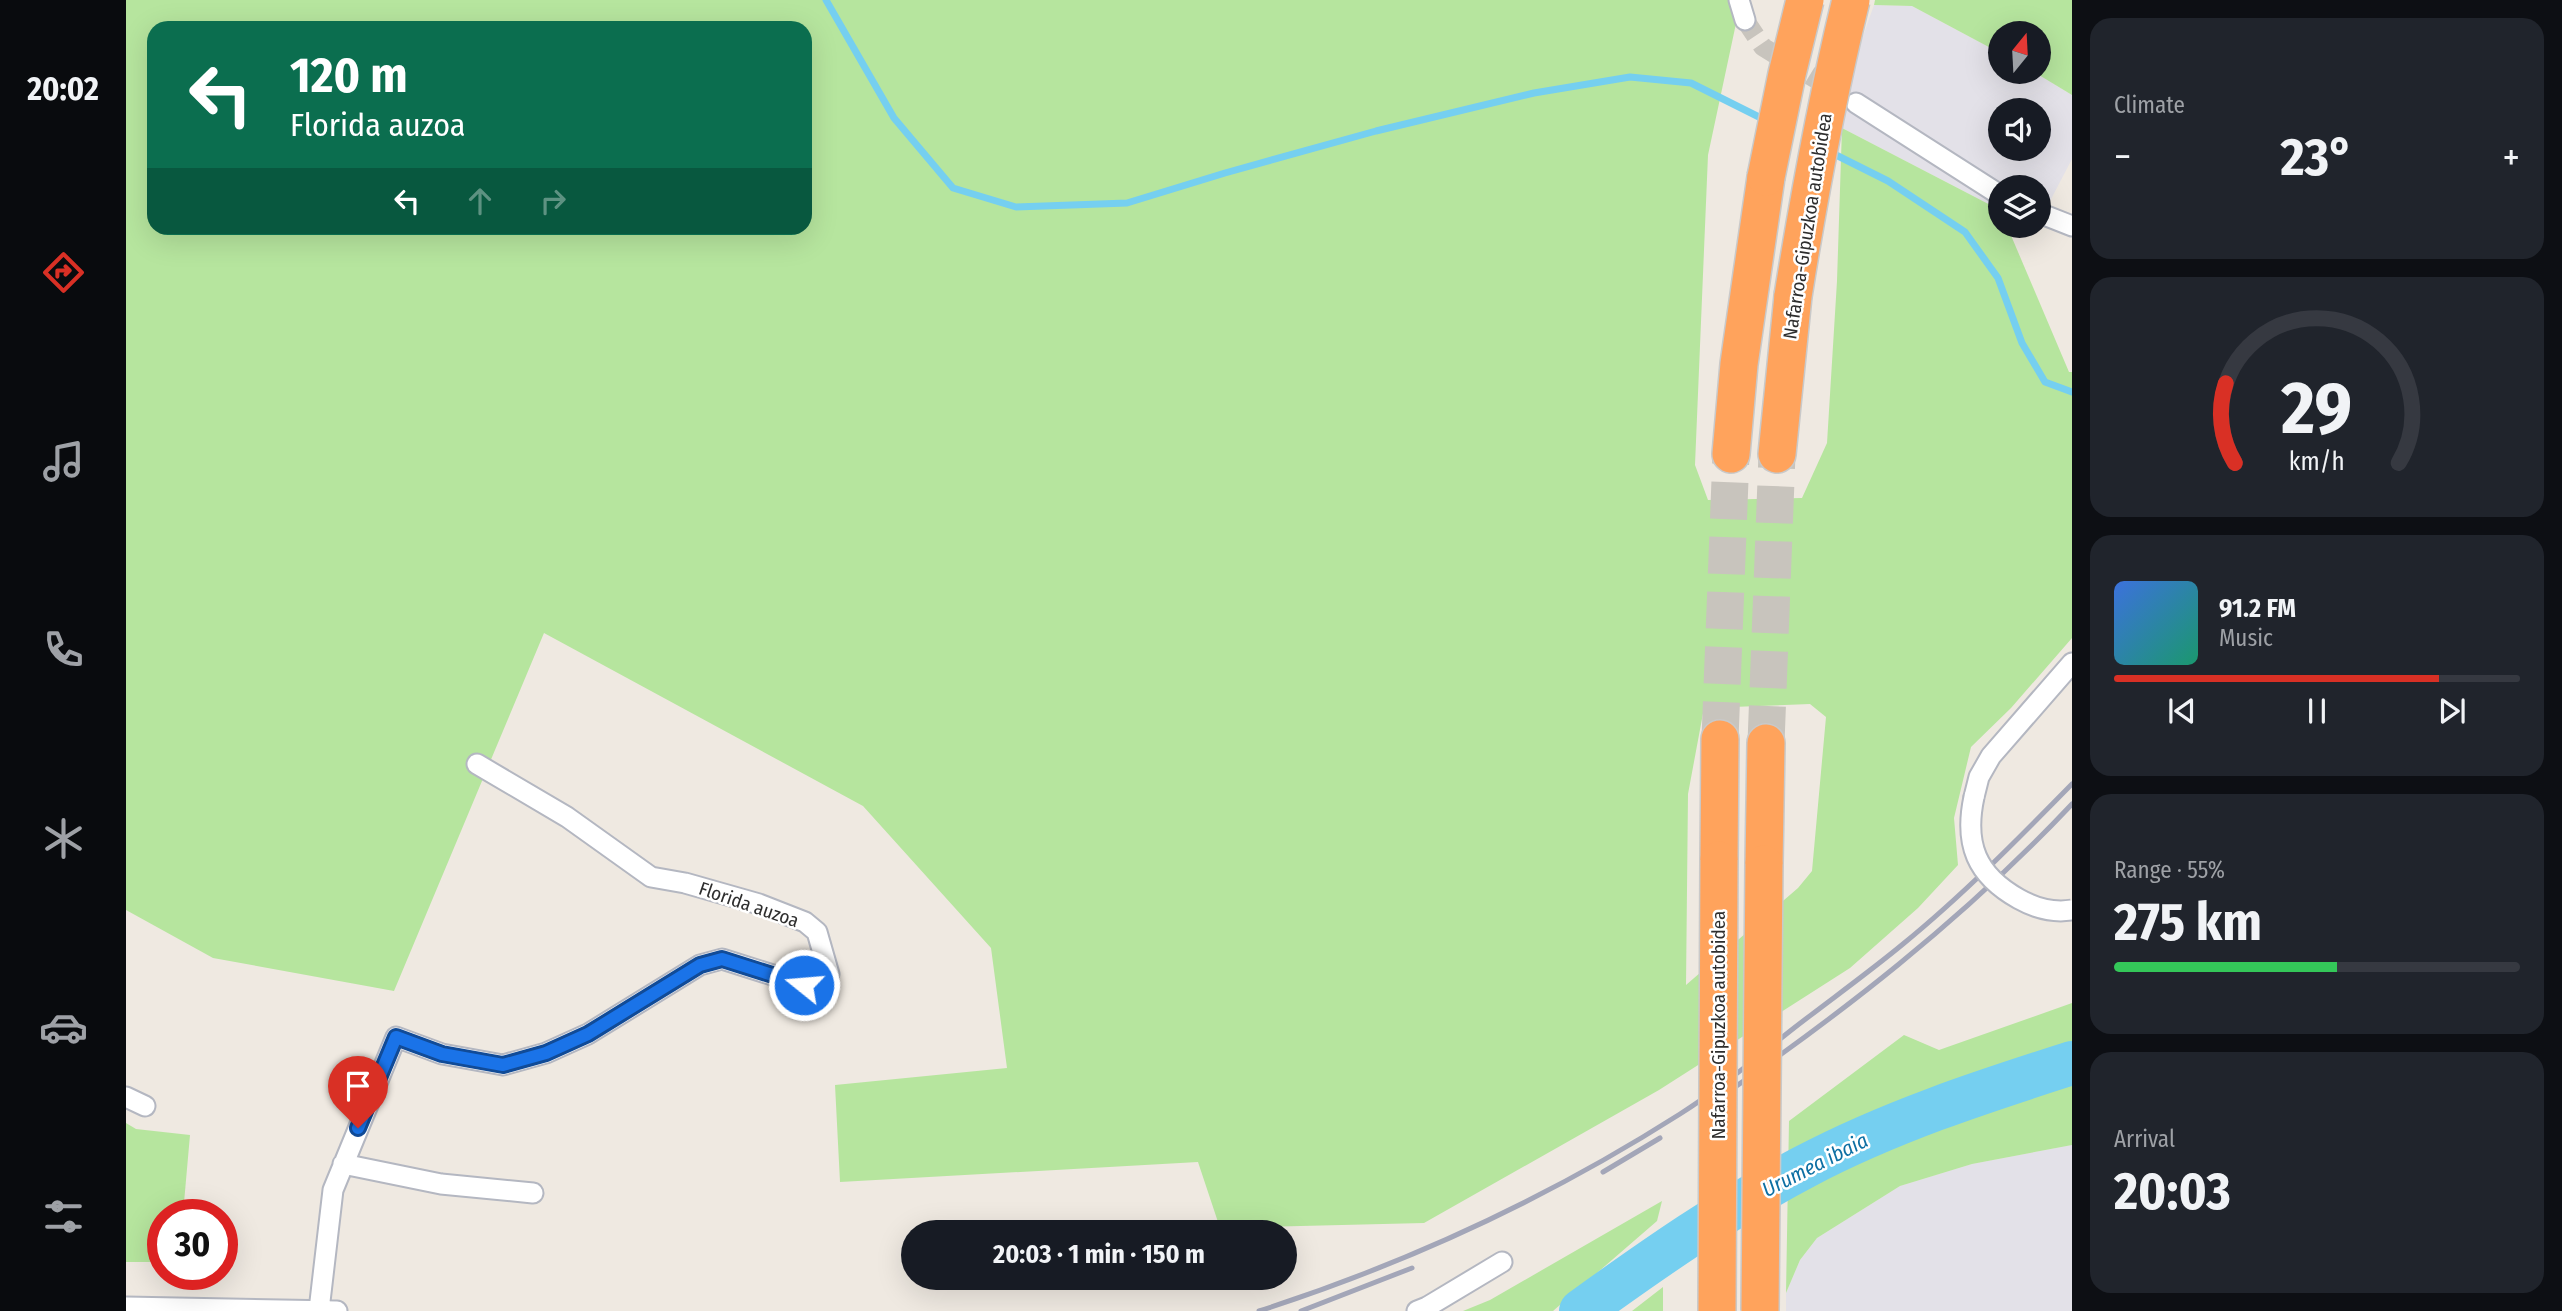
<!DOCTYPE html>
<meta charset="utf-8">
<style>
body{margin:0;font-family:"Fira Sans Condensed",sans-serif;background:#20242c;color:#f1f3f6;height:100vh;display:flex;flex-direction:column;font-size:26px;white-space:nowrap}
*{box-sizing:border-box;margin:0}
p{font-size:23px;color:#9ea1a6}
.icon{flex:none;width:38px;height:38px;fill:none;stroke:currentColor;stroke-width:2;stroke-linecap:round;stroke-linejoin:round}
.map{position:relative;flex:1;overflow:hidden}
.side{display:flex;flex-direction:column;gap:18px;padding:18px;background:#0d0f14;width:490px}
.side>*{flex:none}
.hud{position:absolute;left:21px;top:21px;width:665px;height:214px;border-radius:21px;box-shadow:0 7px 28px #0002;background:#0b6e4f;color:#fff;overflow:hidden}
.needle{width:46px;rotate:18deg}
.buttons{position:absolute;left:1862px;top:21px;display:grid;gap:14px}
.buttons a{display:grid;place-items:center;width:63px;height:63px;border-radius:50%;background:#171b24;box-shadow:0 7px 28px #0002;font-size:35px}
.speed{position:absolute;left:21px;top:1199px;display:flex;gap:14px;font-size:35px;font-weight:700;text-align:center}
.speed>*{display:grid;place-content:center;width:91px;height:91px;border-radius:50%;background:#171b24;box-shadow:0 7px 28px #0002;line-height:1}
.speed .limit{border:10px solid #d22;background:#fff;color:#111}
.pin{position:absolute;display:grid;place-items:center;width:60px;height:60px;color:#fff;margin:-72px -30px;border-radius:50% 50% 50% 0;rotate:-45deg;box-shadow:0 0 7px #0007}
.pin .icon{rotate:45deg}
.me{position:absolute;width:77px;margin:-38px;rotate:287deg;stroke-linejoin:round;filter:drop-shadow(0 0 5px #0008)}
.turn{display:flex;align-items:center;gap:24px;height:147px;padding:0 28px;font-size:32px}
.turn .icon{width:91px;height:91px;stroke-width:2.5}
.turn b{display:block;font-size:49px;line-height:60px}
.lanes{display:flex;align-items:center;height:66px;padding:0 28px;background:#0003;justify-content:center;gap:35px;direction:ltr}
.lanes .off{opacity:.35}
.big{font-size:52px;font-weight:700;line-height:1.1}
.side .tile{flex:1;display:flex;flex-direction:column;justify-content:center;gap:10px;min-width:0;padding:0 24px;border-radius:21px;background:#20242c}
.side .dial{align-items:center;gap:0}
.dial svg{height:182px;overflow:visible;fill:none;stroke:#363941;stroke-width:7;stroke-linecap:round;text-anchor:middle}
.dial text{fill:#f1f3f6;stroke:none}
.song{display:flex;align-items:center;gap:21px}
.cover{width:84px;height:84px;border-radius:10px;background:linear-gradient(135deg,hsl(220 70% 55%),hsl(160 70% 35%))}
.played{height:7px;border-radius:4px;background:linear-gradient(90deg,#d93025 80%,#363941 80%)}
.keys{display:flex;justify-content:space-around;direction:ltr}
.heat{display:flex;justify-content:space-between;align-items:center;font-size:38px;direction:ltr}
.charge{height:10px;border-radius:5px;background:linear-gradient(90deg,#34c759 55%,#363941 0)}
.trip{position:absolute;left:775px;top:1220px;width:396px;height:70px;border-radius:35px;background:#171b24;box-shadow:0 7px 28px #0002;font-weight:700;line-height:70px;text-align:center}
main{display:flex;flex:1;min-height:0}
.dock{display:flex;flex-direction:column;width:126px;justify-content:space-around;align-items:center;background:#090b0e;color:#9ea1a6}
.dock .icon{width:49px;height:49px}
.dock .on{color:#d93025}
.dock b{font-size:32px;color:#f1f3f6}
.map>svg:first-child{display:block}
.industrial{fill:#e3e1e8;fill-rule:evenodd}
.green{fill:#b6e59e;fill-rule:evenodd}
.lines{fill:none;stroke-linecap:round;stroke-linejoin:round}
.stream{stroke:#75cff0;stroke-width:7}
.river{stroke:#75cff0;stroke-width:44}
.street-tunnel{stroke:#c8c4bd;stroke-width:19;stroke-dasharray:19 10;stroke-linecap:butt}
.highway-tunnel{stroke:#c8c4bd;stroke-width:37;stroke-dasharray:37 18;stroke-linecap:butt}
.street-casing{stroke:#b4b7c1;stroke-width:23}
.highway-casing{stroke:#c9c9c9;stroke-width:40}
.street{stroke:#fff;stroke-width:19}
.highway{stroke:#ffa35c;stroke-width:37}
.rail{stroke:#a3a6b8;stroke-width:5}
.street-bridge-casing{stroke:#b4b7c1;stroke-width:23;stroke-linecap:butt}
.highway-bridge-casing{stroke:#c9c9c9;stroke-width:40;stroke-linecap:butt}
.street-bridge{stroke:#fff;stroke-width:19}
.highway-bridge{stroke:#ffa35c;stroke-width:37}
.route-casing{stroke:#114b97;stroke-width:18}
.route{stroke:#1a73e8;stroke-width:12}
.labels{text-anchor:middle;stroke-width:5;stroke-linejoin:round;paint-order:stroke}
.street-label{font-size:19px;fill:#2e2e2e;stroke:#fff}
.water-label{font-size:21px;font-style:italic;fill:#0d6fa3;stroke:#fff}
</style>
<main>
<nav class="dock">
<b>20:02</b>
<svg class="icon on" aria-label="directions" viewBox="0 0 24 24"><path d="M12 3l9 9-9 9-9-9zM9 14v-3h6M13 9l2 2-2 2"/></svg>
<svg class="icon" aria-label="music" viewBox="0 0 24 24"><path d="M9 18V5l10-2v13"/><circle cx="6" cy="18" r="3"/><circle cx="16" cy="16" r="3"/></svg>
<svg class="icon" aria-label="phone" viewBox="0 0 24 24"><path d="M5 4h4l2 5-3 2q2 4 5 5l2-3 5 2v4C11 20 4 13 5 4z"/></svg>
<svg class="icon" aria-label="climate" viewBox="0 0 24 24"><path d="M12 3v18M4 7l16 10M4 17L20 7"/></svg>
<svg class="icon" aria-label="car" viewBox="0 0 24 24"><path d="M5 17H2v-5l4-1 3-4h7l3 4 3 1v5h-3M9 17h6M6 11h13"/><circle cx="7" cy="17" r="2"/><circle cx="17" cy="17" r="2"/></svg>
<svg class="icon" aria-label="filters" viewBox="0 0 24 24"><path d="M4 7h16M4 17h16"/><circle cx="9" cy="7" r="2"/><circle cx="15" cy="17" r="2"/></svg>
</nav>
<div class="map">
<svg width="1946" height="1311" viewBox="0 0 1946 1311">
<rect width="100%" height="100%" fill="#efe9e1"/>
<path class="industrial" d="M 1748,5 L 1786,6 L 1874,53 L 1874,72 L 1908,72 L 1946,95 L 1946,159 L 1923,203 L 1913,204 L 1913,187 L 1874,187 L 1874,210 L 1716,128 L 1722,78 ZM 1874,110 L 1913,110 L 1913,149 L 1874,149 Z
M 1946,1145 L 1946,1311 L 1660,1311 L 1660,1293 L 1674,1260 L 1691,1238 L 1774,1186 L 1846,1164 Z"/>
<path class="green" d="M 0,0 L 1615,0 L 1582,155 L 1569,465 L 1582,500 L 1676,498 L 1701,443 L 1711,281 L 1716,128 L 1874,210 L 1874,226 L 1881,226 L 1943,372 L 1946,372 L 1946,638 L 1885,708 L 1845,747 L 1828,818 L 1832,865 L 1792,908 L 1724,968 L 1533,1090 L 1298,1223 L 1094,1228 L 1072,1162 L 714,1182 L 709,1085 L 881,1068 L 865,948 L 737,806 L 418,633 L 268,991 L 87,958 L 0,910 ZM 28,28 L 679,28 L 679,228 L 28,228 ZM 1684,704 L 1700,717 L 1686,871 L 1672,888 L 1560,985 L 1562,794 L 1578,708 Z
M 1749,0 L 1946,0 L 1946,95 L 1908,72 L 1913,72 L 1913,33 L 1874,33 L 1874,53 L 1786,6 L 1748,5 Z
M 1946,1003 L 1946,1145 L 1846,1164 L 1774,1186 L 1691,1238 L 1674,1260 L 1660,1293 L 1663,1121 L 1778,1035 L 1813,1050 Z
M 0,1123 L 10,1129 L 64,1135 L 57,1214 L 37,1214 L 37,1262 L 0,1262 Z
M 1536,1201 L 1531,1221 L 1427,1311 L 1337,1311 L 1364,1300 Z
M 1537,1287 L 1537,1311 L 1506,1311 Z"/>
<g class="lines">
<path class="stream" d="M 700,0 L 768,118 L 827,188 L 890,207 L 1001,203 L 1099,173 L 1250,131 L 1408,93 L 1504,77 L 1565,83 L 1641,121
M 1702,151 L 1762,181 L 1839,232 L 1872,278 L 1896,343 L 1919,382 L 1946,392"/>
<path class="river" d="M 1455,1311 C 1527,1259 1600,1208 1678,1167 C 1763,1122 1855,1092 1946,1063"/>
<path class="street-tunnel" d="M 1619,20 L 1637,47 L 1711,92"/>
<path class="highway-tunnel" d="M 1594,739 L 1605,454
M 1640,743 L 1651,454"/>
<g class="street-casing">
<path id="street" d="M 1613,0 L 1619,20
M 1730,103 L 1874,195
M 1913,213 L 1946,226
M 1848,797 L 1853,777 L 1865,756 L 1946,663
M 0,1097 L 19,1106
M 217,1164 L 315,1184 L 407,1193
M 0,1307 L 211,1311
M 193,1310 L 207,1190 L 270,1037 L 316,1054 L 377,1065 L 420,1053 L 462,1034 L 574,965 L 596,959 L 678,985 L 695,985 L 703,974 L 691,932 L 679,922 L 633,904 L 559,883 L 525,877 L 441,817 L 351,764
M 1291,1311 L 1301,1307 L 1376,1262"/>
</g>
<g class="highway-casing">
<path id="highway" d="M 1605,454 L 1613,364 L 1640,177
M 1651,454 L 1667,296
M 1593,860 L 1594,739
M 1638,864 L 1640,743"/>
</g>
<use href="#street" class="street"/>
<use href="#highway" class="highway"/>
<path class="rail" d="M 1583,1105 C 1713,1016 1838,919 1946,804
M 1477,1172 L 1534,1138
M 1133,1311 C 1282,1263 1422,1198 1554,1114 C 1594,1089 1631,1057 1668,1028 C 1704,1000 1742,973 1777,944 C 1837,895 1892,839 1946,784
M 1175,1311 L 1286,1268"/>
<g class="street-bridge-casing">
<path id="street-bridge" d="M 1848,797 C 1838,844 1850,875 1893,899 C 1909,908 1927,913 1946,910"/>
</g>
<g class="highway-bridge-casing">
<path id="highway-bridge" d="M 1640,177 L 1661,74 L 1679,0
M 1667,296 C 1683,196 1701,98 1725,0
M 1591,1311 L 1593,860
M 1634,1311 L 1638,864"/>
</g>
<use href="#street-bridge" class="street-bridge"/>
<use href="#highway-bridge" class="highway-bridge"/>
</g>
<g class="lines">
<g class="route-casing">
<path id="route" d="M 232,1128 L 270,1037 L 316,1054 L 377,1065 L 420,1053 L 462,1034 L 574,965 L 596,959 L 678,985"/>
</g>
<use href="#route" class="route"/>
</g>
<g class="labels">
<g class="street-label">
<text transform="translate(1681 226) rotate(-81)" y="7">Nafarroa-Gipuzkoa autobidea</text>
<text transform="translate(623 904) rotate(19)" y="7">Florida auzoa</text>
<text transform="translate(1592 1025) rotate(-90)" y="7">Nafarroa-Gipuzkoa autobidea</text>
</g>
<g class="water-label">
<text transform="translate(1689 1165) rotate(-27)" y="7">Urumea ibaia</text>
</g>
</g>
</svg>
<div class="buttons">
<a><svg class="needle" viewBox="-14 -14 28 28"><path d="M0-13l5 13h-10z" fill="#e53935"/><path d="M0 13l5-13h-10z" fill="#9ea1a6"/></svg></a>
<a><svg class="icon" aria-label="sound" viewBox="0 0 24 24"><path d="M4 9h4l5-4v14l-5-4H4zM17 9q2 3 0 6"/></svg></a>
<a><svg class="icon" aria-label="layers" viewBox="0 0 24 24"><path d="M12 4l9 5-9 5-9-5zM3 14l9 5 9-5"/></svg></a>
</div>
<div class="speed"><div class="limit">30</div></div>
<div class="pin" style="left:232px;top:1128px;background:#d93025"><svg class="icon" aria-label="arrive" viewBox="0 0 24 24"><path d="M6 21V4h12l-3 4 3 4H6"/></svg></div>
<svg class="me" style="left:678px;top:985px" viewBox="-20 -20 40 40"><circle r="17" fill="#1a73e8" stroke="#fff" stroke-width="3"/><path d="M0-11L8 9 0 5-8 9z" fill="#fff"/></svg>
<div class="trip">20:03 · 1 min · 150 m</div>
<div class="hud">
<div class="turn"><svg class="icon" aria-label="left" viewBox="0 0 24 24"><path d="M17 20v-9H6M10 6l-5 5 5 5"/></svg><div><b>120 m</b>Florida auzoa</div></div>
<div class="lanes"><svg class="icon" aria-label="left" viewBox="0 0 24 24"><path d="M17 20v-9H6M10 6l-5 5 5 5"/></svg><svg class="icon off" aria-label="ahead" viewBox="0 0 24 24"><path d="M12 20V5M6 11l6-6 6 6"/></svg><svg class="icon off" aria-label="right" viewBox="0 0 24 24"><path d="M7 20v-9h11M14 6l5 5-5 5"/></svg></div>
</div>
</div>
<section class="side">
<div class="tile"><p>Climate</p>
<div class="heat"><a>−</a><b class="big">23°</b><a>+</a></div>
</div>
<div class="tile dial"><svg viewBox="0 0 100 80">
<path d="M14 69A42 42 0 1 1 86 69"/>
<path d="M14 69A42 42 0 0 1 10 34" stroke="#d93025"/>
<text x="50" y="56" font-size="32" font-weight="700">29</text>
<text x="50" y="72" font-size="11">km/h</text>
</svg></div>
<div class="tile">
<div class="song"><i class="cover"></i><div><b>91.2 FM</b><p>Music</p></div></div>
<div class="played"></div>
<div class="keys"><svg class="icon" aria-label="previous" viewBox="0 0 24 24"><path d="M18 5L8 12l10 7zM5 5v14"/></svg><svg class="icon" aria-label="pause" viewBox="0 0 24 24"><path d="M8 5v14M16 5v14"/></svg><svg class="icon" aria-label="next" viewBox="0 0 24 24"><path d="M6 5l10 7-10 7zM19 5v14"/></svg></div>
</div>
<div class="tile"><p>Range · 55%</p><b class="big">275 km</b><div class="charge"></div></div>
<div class="tile"><p>Arrival</p><b class="big">20:03</b></div>
</section>
</main>
